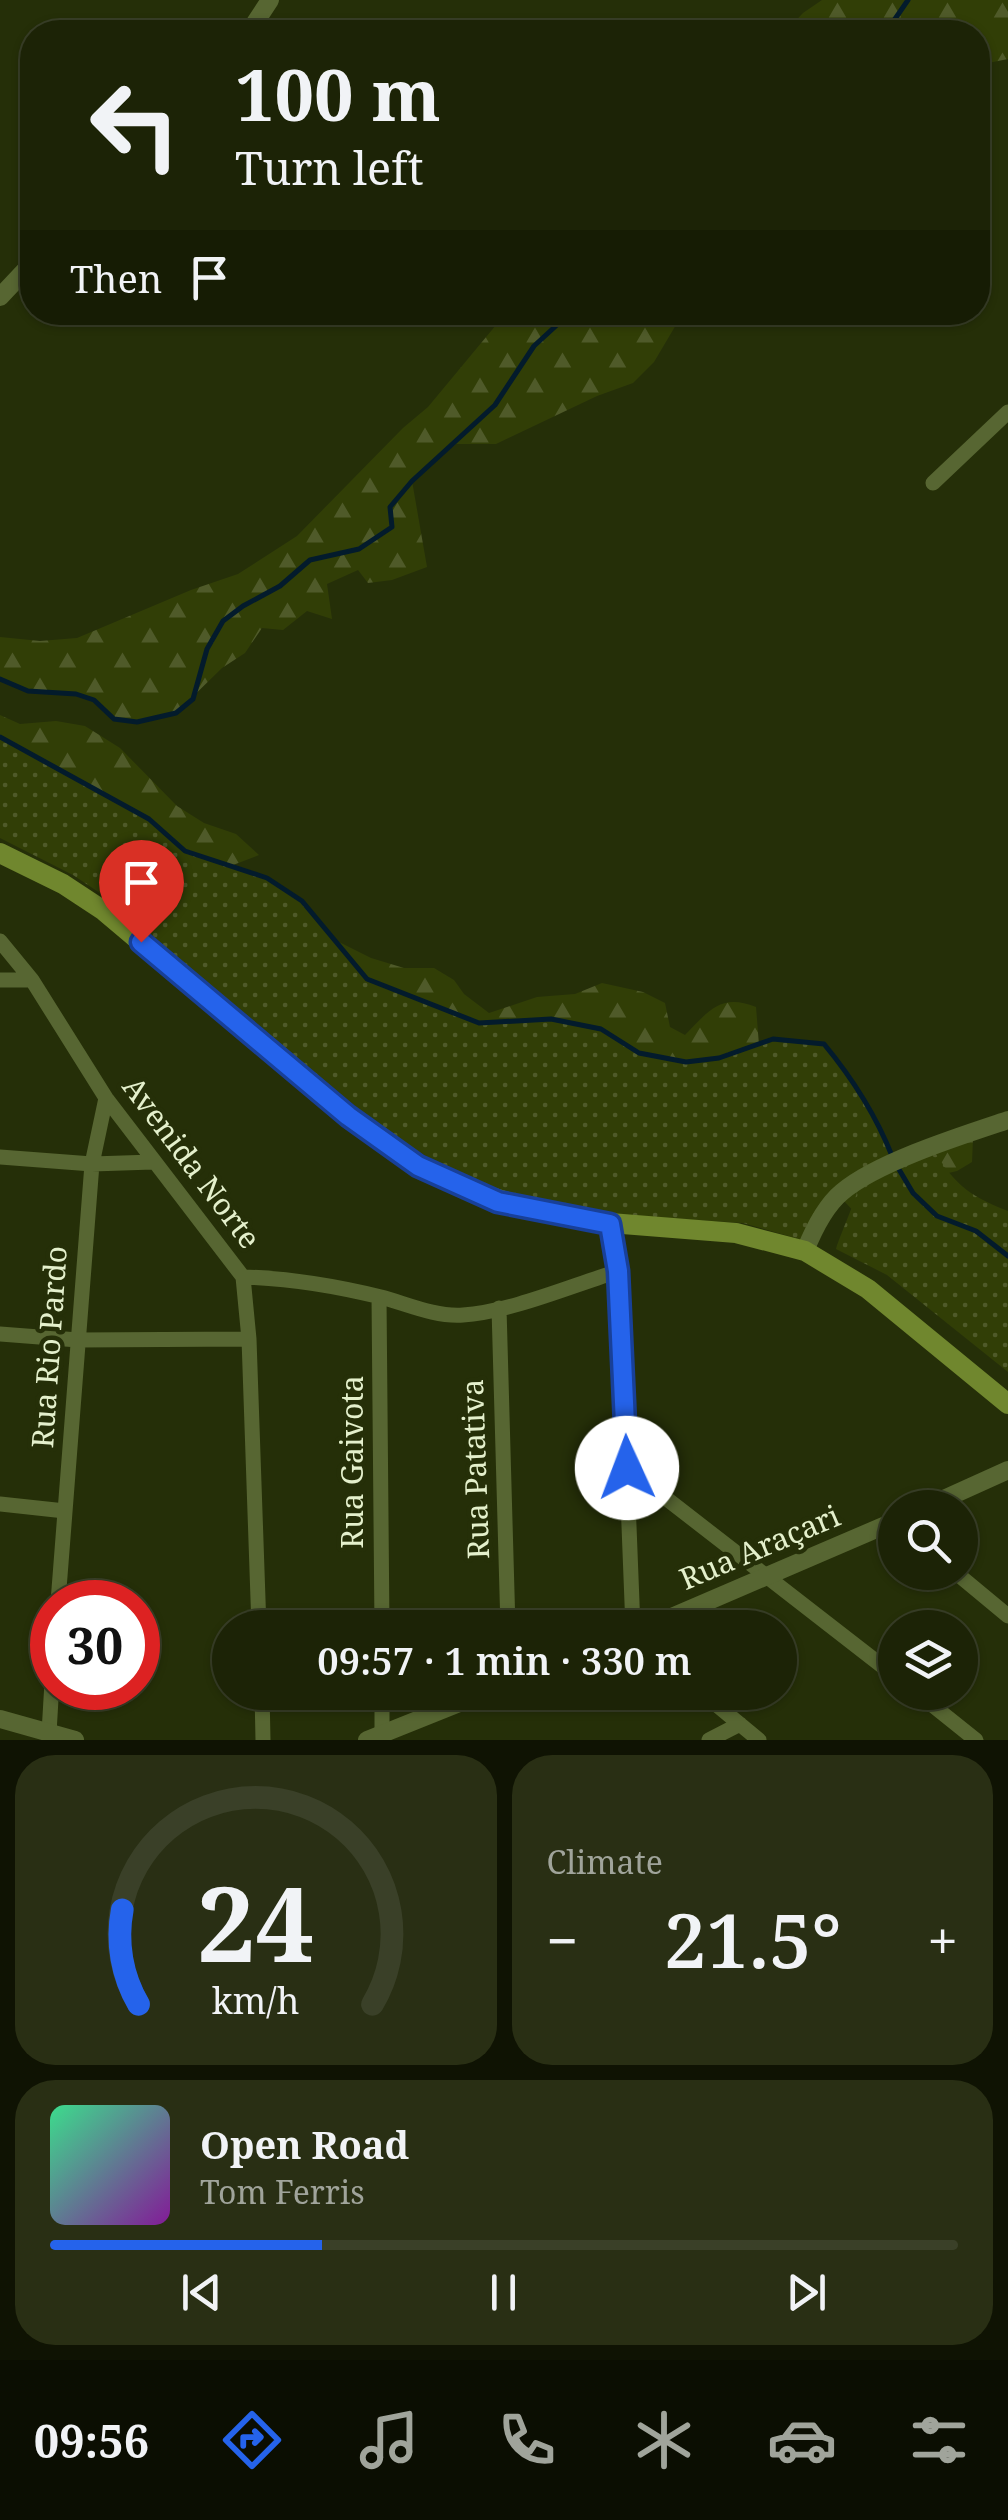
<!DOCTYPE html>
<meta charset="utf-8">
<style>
body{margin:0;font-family:"Noto Serif",serif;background:#292f14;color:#f1f3f6;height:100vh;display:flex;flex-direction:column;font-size:38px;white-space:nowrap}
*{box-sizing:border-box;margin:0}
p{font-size:32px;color:#a0a49b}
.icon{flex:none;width:55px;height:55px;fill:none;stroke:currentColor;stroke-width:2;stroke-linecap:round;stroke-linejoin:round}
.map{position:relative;height:1740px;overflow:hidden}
.details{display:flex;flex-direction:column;gap:15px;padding:15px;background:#0f1303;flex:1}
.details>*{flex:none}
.guide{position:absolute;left:20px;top:20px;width:970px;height:305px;border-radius:40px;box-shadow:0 2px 8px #0004,0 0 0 2px #3a4028;background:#1c2306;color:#f1f3f6;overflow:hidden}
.buttons{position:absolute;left:878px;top:1490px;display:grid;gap:20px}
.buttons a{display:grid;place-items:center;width:100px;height:100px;border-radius:50%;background:#1c2306;box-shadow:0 2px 8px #0004,0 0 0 2px #3a4028;font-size:50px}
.speed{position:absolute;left:30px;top:1580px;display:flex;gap:20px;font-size:50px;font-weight:700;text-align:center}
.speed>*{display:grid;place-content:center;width:130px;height:130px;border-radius:50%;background:#1c2306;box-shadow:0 2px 8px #0004,0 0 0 2px #3a4028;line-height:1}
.speed .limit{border:15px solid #d22;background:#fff;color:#111}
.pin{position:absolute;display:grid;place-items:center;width:85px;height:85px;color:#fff;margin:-102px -42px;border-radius:50% 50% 50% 0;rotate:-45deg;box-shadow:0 0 10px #0007}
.pin .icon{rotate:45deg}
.me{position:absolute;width:110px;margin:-55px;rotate:358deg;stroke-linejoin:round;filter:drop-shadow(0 0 8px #0008)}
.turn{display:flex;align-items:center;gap:35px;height:210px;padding:0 50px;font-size:45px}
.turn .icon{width:130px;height:130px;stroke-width:2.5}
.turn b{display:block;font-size:70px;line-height:85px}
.then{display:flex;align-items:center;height:95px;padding:0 50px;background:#0003;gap:20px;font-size:38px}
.big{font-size:75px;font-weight:600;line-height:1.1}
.details .widget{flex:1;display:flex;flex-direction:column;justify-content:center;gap:15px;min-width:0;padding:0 35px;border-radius:40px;background:#292f14}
.details .dial{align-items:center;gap:0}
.dial svg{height:260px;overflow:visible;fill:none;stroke:#3a4028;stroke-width:7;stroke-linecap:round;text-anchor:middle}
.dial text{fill:#f1f3f6;stroke:none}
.song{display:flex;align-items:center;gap:30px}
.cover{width:120px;height:120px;border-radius:15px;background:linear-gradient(135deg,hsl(150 70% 55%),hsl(290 70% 35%))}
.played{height:10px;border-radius:5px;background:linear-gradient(90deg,#2563eb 30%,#3a4028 30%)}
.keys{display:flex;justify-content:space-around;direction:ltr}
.heat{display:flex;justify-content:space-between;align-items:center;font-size:55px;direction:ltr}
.details .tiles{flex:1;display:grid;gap:15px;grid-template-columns:1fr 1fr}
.widget:last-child{grid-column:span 2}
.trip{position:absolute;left:212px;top:1610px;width:585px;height:100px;border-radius:50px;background:#1c2306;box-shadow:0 2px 8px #0004,0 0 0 2px #3a4028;font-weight:600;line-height:100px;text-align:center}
.tabs{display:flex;height:160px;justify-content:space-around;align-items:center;background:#0b0e02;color:#a0a49b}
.tabs .icon{width:70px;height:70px}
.tabs .selected{color:#2563eb}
.tabs b{font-size:45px;color:#f1f3f6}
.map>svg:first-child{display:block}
.forest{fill:url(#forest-firs)}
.park{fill:url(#park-dots)}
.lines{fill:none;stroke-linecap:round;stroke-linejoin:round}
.stream{stroke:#031b2c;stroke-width:5}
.minor{stroke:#576632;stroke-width:15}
.tertiary{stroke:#576632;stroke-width:18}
.secondary{stroke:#70872e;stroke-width:20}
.route-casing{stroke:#184099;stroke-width:25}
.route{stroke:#2563eb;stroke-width:18}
.labels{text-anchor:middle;stroke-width:9;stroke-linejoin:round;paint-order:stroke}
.street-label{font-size:30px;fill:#e4f0cc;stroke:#252f08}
</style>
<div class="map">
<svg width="1008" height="1740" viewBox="0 0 1008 1740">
<defs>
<pattern id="forest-firs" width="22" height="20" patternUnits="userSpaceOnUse" patternTransform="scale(2.5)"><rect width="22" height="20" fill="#313e06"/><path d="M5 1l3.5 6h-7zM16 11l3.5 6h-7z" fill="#4f5a29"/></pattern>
<pattern id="park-dots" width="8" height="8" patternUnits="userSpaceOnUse" patternTransform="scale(2.5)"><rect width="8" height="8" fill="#313e06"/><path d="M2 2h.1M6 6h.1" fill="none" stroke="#4f5a29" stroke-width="1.8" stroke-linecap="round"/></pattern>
</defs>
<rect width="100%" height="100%" fill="#252f08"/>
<path class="forest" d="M 822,0 L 1008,0 L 1008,59 L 978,65 L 978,32 L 785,32 L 803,13 Z
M 506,313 L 683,313 L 654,362 L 633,383 L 597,396 L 496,444 L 456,444 L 412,481 L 427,567 L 392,580 L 368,583 L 358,570 L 327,584 L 332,619 L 307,611 L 283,630 L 262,628 L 245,653 L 222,668 L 176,713 L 137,722 L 114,719 L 94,700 L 76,694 L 28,691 L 0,679 L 0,637 L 40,641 L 77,638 L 191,590 L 238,574 L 297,536 L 403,428 L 428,407 Z
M 0,715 L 20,724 L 56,721 L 85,726 L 120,748 L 177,806 L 204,823 L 236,834 L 259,855 L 233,865 L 267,878 L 302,901 L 333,939 L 371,958 L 404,968 L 434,968 L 454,980 L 464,994 L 489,1013 L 537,997 L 575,994 L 602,983 L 643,992 L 665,1003 L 670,1027 L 685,1035 C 709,1011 720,993 756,1007 L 759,1045 L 773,1039 L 824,1044 C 855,1081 878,1119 897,1164 L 973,1138 L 972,1162 L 957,1171 L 940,1175 L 861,1219 L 828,1184 L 793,1203 L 0,793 Z"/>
<path class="park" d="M 0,737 L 149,819 L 185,851 L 267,878 L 302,901 L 367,979 L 478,1023 L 551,1019 L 601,1029 L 639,1053 L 686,1062 L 719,1058 L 773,1039 L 824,1044 C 855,1080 876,1116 893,1160 L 930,1145 C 955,1184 965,1194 1008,1211 L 1008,1372 L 887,1275 L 836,1249 C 841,1232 862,1188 860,1176 L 806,1241 L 743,1223 L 618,1215 L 553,1205 L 466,1180 L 390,1134 L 246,1017 L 115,903 L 73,875 L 0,838 Z"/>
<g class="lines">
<path class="stream" d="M 886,32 L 908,0
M 0,679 L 28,691 L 76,694 L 94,700 L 114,719 L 137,722 L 176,713 L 193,699 L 207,649 L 223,621 L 243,606 L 280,586 L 310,560 L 359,549 L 392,527 L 390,507 L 412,481 L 495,405 L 534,346 L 571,312
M 0,737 L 149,819 L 185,851 L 267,878 L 302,901 L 367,979 L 479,1023 L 551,1019 L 601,1029 L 639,1053 L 686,1062 L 719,1058 L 773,1039 L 824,1044 C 853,1079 875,1113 892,1156
M 897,1166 L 913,1193 L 937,1216 L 976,1231 L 1008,1256"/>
<path class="minor" d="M 933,483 L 1008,412
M 0,941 L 32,980 L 106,1098 L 243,1277 L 249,1339 L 259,1628
M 0,980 L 32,980
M 0,1157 L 92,1164 L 153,1162
M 610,1223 L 619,1271 L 633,1628
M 243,1277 C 289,1278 336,1286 381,1297 C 407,1304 435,1317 463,1315 C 510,1312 573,1285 619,1271
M 379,1297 L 382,1628
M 499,1308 L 508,1628
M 0,1334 L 78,1340 L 249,1339
M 627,1468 L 895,1676
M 0,1504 L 65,1511
M 955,1572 L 1008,1616
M 58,1602 L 92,1164 L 106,1098
M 262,1692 L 263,1740
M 382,1692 L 382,1732
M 701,1692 L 759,1740
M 916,1692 L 976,1740
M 49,1733 L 52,1682
M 709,1740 L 740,1724"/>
<path class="tertiary" d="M 249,32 L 270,0
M 0,297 L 32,263
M 805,1251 C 813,1231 825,1206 842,1192 C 877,1162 963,1135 1008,1120
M 924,1508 L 1008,1470
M 646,1628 L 895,1521
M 0,1719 L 75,1740
M 367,1740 L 487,1692"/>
<path class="secondary" d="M 0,853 L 63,884 L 104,911 L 348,1117 L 418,1166 L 462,1188 L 541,1212 L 610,1223 L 736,1233 L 805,1251 L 868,1289 L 1008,1404"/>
</g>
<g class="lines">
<g class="route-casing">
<path id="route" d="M 141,942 L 348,1116 L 418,1166 L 498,1202 L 610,1224 L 618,1271 L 627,1468"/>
</g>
<use href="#route" class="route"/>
</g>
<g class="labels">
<g class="street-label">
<text transform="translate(191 1163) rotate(53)" y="10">Avenida Norte</text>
<text transform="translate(50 1347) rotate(-86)" y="10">Rua Rio Pardo</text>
<text transform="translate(353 1462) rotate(-90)" y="10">Rua Gaivota</text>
<text transform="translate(476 1469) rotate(-92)" y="10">Rua Patativa</text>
<text transform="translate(760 1548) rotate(-23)" y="10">Rua Araçari</text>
</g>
</g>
</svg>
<div class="buttons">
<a><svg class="icon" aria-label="search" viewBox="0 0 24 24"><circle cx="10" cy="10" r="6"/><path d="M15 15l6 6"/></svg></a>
<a><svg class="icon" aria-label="layers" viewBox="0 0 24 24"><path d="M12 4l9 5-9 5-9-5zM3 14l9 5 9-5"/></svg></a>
</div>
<div class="speed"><div class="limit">30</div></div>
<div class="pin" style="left:141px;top:942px;background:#d93025"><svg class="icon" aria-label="arrive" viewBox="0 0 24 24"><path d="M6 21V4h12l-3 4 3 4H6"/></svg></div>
<svg class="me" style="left:627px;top:1468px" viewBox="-20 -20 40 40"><circle r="19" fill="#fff"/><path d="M0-13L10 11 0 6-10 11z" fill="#2563eb"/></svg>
<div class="trip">09:57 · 1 min · 330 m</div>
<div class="guide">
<div class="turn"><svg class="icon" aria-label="left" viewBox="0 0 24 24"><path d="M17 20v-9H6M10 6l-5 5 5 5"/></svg><div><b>100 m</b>Turn left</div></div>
<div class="then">Then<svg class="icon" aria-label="arrive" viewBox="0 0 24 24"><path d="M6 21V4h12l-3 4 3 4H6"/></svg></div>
</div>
</div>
<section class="details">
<div class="tiles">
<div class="widget dial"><svg viewBox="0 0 100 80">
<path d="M14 69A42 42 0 1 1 86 69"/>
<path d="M14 69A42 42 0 0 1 9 40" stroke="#2563eb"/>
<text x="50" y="56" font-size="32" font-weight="700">24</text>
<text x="50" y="72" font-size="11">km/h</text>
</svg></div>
<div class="widget"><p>Climate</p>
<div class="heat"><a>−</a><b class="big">21.5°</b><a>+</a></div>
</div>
<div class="widget">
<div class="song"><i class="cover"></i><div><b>Open Road</b><p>Tom Ferris</p></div></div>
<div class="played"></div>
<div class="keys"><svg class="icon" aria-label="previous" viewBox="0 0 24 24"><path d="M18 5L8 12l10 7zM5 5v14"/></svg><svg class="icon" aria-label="pause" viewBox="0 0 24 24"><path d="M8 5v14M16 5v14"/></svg><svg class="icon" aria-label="next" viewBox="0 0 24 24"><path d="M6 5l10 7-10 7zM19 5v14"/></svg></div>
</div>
</div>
</section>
<nav class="tabs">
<b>09:56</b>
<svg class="icon selected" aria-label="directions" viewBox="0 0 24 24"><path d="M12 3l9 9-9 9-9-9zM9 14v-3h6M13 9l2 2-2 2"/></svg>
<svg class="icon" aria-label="music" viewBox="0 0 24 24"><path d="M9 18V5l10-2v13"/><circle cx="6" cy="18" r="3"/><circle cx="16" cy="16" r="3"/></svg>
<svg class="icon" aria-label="phone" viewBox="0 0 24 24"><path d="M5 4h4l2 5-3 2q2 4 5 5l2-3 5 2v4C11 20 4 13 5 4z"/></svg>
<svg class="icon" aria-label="climate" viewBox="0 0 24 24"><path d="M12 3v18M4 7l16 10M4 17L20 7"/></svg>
<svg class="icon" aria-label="car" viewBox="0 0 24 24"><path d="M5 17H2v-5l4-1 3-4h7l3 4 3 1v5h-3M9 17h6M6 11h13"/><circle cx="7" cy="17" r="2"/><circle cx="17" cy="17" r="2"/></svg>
<svg class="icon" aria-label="filters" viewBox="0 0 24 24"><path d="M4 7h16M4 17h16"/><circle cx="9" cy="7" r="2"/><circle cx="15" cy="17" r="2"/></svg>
</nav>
